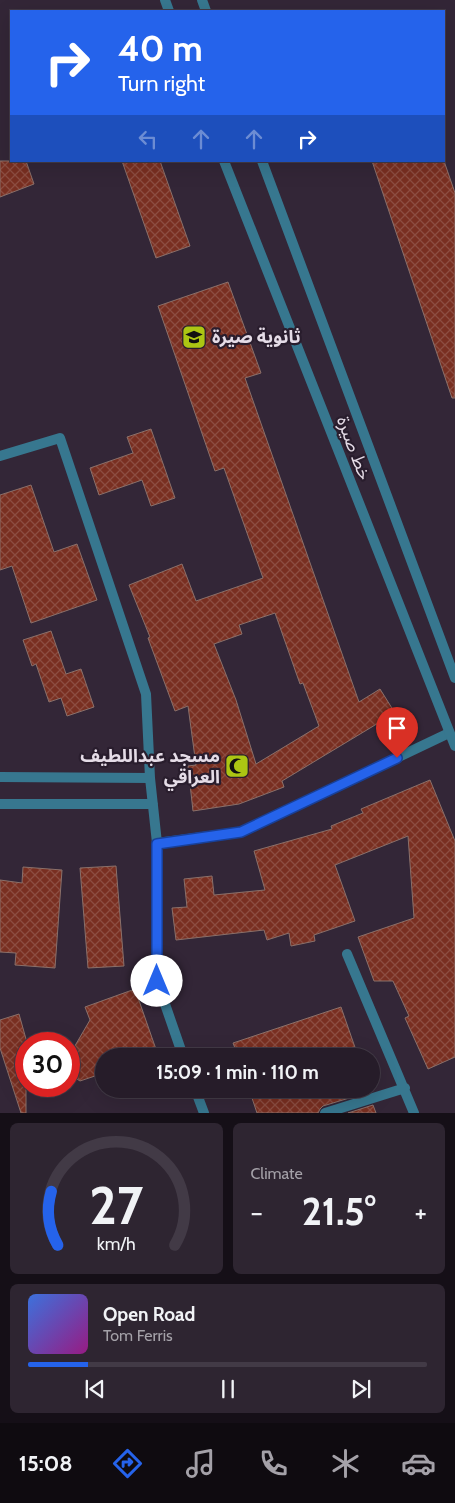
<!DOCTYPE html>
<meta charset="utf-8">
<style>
body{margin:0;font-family:Cabin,"Noto Sans Arabic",sans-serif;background:#2e2531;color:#f1f3f6;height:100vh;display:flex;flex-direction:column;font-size:19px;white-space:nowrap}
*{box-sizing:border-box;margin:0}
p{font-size:16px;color:#a4a1a8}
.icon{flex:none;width:28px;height:28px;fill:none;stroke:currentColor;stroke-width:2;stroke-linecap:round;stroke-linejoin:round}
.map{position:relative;height:1113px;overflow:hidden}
.panel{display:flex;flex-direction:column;gap:10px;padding:10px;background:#150f17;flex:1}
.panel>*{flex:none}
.hud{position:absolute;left:10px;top:10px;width:435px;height:152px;border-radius:0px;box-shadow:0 5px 20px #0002,0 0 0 1px #423a46;background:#2563eb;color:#fff;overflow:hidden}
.speed{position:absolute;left:15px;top:1032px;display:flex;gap:10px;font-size:25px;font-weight:700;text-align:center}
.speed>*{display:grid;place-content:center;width:65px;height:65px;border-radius:50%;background:#261c29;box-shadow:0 5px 20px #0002,0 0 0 1px #423a46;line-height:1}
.speed .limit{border:8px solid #d22;background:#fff;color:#111}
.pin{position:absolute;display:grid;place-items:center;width:42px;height:42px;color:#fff;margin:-51px -21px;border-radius:50% 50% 50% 0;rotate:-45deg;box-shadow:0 0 5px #0007}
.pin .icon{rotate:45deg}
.me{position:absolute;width:55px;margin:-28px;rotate:0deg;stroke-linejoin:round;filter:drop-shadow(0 0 4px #0008)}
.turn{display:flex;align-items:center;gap:18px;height:105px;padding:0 25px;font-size:22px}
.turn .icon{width:65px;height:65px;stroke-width:2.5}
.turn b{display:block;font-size:35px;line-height:42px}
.lanes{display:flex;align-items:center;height:48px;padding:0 25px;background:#0003;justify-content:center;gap:25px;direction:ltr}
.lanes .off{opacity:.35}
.big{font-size:38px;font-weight:800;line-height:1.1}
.panel .widget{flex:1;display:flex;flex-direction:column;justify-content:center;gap:8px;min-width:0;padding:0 18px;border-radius:8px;background:#2e2531}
.panel .dial{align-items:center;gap:0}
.dial svg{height:130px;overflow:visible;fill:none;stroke:#423a46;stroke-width:7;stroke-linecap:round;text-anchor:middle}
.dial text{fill:#f1f3f6;stroke:none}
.song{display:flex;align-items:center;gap:15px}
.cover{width:60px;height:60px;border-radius:8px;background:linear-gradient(135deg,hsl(220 70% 55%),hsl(310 70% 35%))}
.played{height:5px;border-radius:2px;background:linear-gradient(90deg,#2563eb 15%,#423a46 15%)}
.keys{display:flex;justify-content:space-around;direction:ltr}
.heat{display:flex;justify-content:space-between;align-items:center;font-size:28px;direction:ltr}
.panel .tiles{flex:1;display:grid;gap:10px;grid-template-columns:1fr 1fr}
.widget:last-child{grid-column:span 2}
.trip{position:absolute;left:95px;top:1048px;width:285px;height:50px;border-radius:25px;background:#261c29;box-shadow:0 5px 20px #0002,0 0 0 1px #423a46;font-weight:800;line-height:50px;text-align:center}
.menu{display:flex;height:80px;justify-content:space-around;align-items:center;background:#0f0b10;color:#a4a1a8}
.menu .icon{width:35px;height:35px}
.menu .on{color:#2563eb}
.menu b{font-size:22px;color:#f1f3f6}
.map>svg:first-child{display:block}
.building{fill:url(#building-cross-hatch);stroke:#8a706a;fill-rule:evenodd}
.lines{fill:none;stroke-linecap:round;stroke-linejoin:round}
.minor{stroke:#37778f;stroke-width:10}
.tertiary{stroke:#37778f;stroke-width:10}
.route-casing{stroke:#184099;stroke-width:12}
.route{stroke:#2563eb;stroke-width:9}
.labels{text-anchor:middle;stroke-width:4.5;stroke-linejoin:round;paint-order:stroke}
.poi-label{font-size:18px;font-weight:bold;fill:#e5dce7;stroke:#291d2d;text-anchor:start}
.street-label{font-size:18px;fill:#e5dce7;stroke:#291d2d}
</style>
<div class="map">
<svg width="455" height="1113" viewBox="0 0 455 1113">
<defs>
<pattern id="building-cross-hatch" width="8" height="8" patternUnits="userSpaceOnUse" patternTransform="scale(1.25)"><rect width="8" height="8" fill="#792f21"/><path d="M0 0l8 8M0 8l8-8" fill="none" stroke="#8c4d41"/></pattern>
</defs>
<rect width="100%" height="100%" fill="#332637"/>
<path class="building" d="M 0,161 L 26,161 L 34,184 L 0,197 Z
M 122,161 L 160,161 L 190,246 L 156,258 Z
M 372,161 L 444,161 L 455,193 L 455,398 L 452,398 Z
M 228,282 L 261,373 L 245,378 L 359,702 L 380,689 L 395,713 L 282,781 L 284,787 L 239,804 L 193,811 L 188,766 L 196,765 L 188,706 L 175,711 L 148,638 L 150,637 L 129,585 L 182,564 L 196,601 L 263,578 L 224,468 L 215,471 L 158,306 ZM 275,613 L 300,684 L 303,683 L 319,726 L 256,764 L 236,700 L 214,644 L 242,634 L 239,625 Z
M 151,429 L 175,498 L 151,506 L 142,480 L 99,495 L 90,468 L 133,453 L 127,437 Z
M 31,485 L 54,552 L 77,544 L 97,600 L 31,623 L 12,566 L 0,570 L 0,495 Z
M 51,631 L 66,674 L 81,669 L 94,707 L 67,716 L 61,698 L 49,702 L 36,664 L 32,666 L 23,640 Z
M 430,780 L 455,841 L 455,1057 L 428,1069 L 405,1018 L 409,1016 L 393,981 L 374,981 L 358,937 L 414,918 L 408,836 L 335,865 L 355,921 L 314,935 L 315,941 L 291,946 L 289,933 L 267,940 L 264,930 L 176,940 L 172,908 L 187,907 L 184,879 L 212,876 L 214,895 L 265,890 L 254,851 L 332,829 L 331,826 L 363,813 L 361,809 Z
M 116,866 L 124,966 L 88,968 L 80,868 Z
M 23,867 L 62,870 L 55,968 L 15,965 L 16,953 L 0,952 L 0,880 L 22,883 Z
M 135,989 L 158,1055 L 153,1056 L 123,1056 L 120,1047 L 115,1056 L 104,1056 L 104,1073 L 80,1081 L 69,1074 L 69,1056 L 90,1020 L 85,1007 Z
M 341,1007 L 358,1056 L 238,1056 L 233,1043 Z
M 19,1014 L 26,1039 L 26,1113 L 21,1113 L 0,1048 L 0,1020 Z
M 249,1089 L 367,1089 L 369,1092 L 323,1106 L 320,1109 L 318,1113 L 257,1113 Z
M 373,1105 L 376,1113 L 348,1113 Z"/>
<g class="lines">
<path class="minor" d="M 0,456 L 60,438 L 146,694 L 150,778 L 157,843 L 157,981 L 183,1056
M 0,777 L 150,778
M 0,804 L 153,804
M 157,843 L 241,832 L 449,733
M 347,954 L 414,1113
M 195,1089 L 204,1113
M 325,1113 L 405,1088"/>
<path class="tertiary" d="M 165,0 L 169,11
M 202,0 L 206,11
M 224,161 L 455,746
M 262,161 L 455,678"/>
</g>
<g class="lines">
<g class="route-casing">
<path id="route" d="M 157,981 L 157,844 L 241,832 L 397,758"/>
</g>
<use href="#route" class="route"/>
</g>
<defs>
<g id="school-square" transform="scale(1.25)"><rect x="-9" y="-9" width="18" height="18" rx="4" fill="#acc613" stroke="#291d2d"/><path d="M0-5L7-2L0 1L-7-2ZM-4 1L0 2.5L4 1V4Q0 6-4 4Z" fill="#111"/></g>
<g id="mosque-square" transform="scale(1.25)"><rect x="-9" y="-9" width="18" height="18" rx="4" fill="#acc613" stroke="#291d2d"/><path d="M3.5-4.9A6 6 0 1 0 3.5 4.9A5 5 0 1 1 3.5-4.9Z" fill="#111"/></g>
</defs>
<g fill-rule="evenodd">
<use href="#school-square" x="194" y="337"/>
<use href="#mosque-square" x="237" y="766"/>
</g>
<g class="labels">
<g class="poi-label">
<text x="212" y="343">ثانوية صيرة</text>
<text x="220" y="762" text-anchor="end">مسجد عبداللطيف<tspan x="220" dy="21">العراقي</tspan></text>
</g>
<g class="street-label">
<text transform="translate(354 448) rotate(69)" y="6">خط صيرة</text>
</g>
</g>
</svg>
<div class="speed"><div class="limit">30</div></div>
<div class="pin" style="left:397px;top:758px;background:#d93025"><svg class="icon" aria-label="arrive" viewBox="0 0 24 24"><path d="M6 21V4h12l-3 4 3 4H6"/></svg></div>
<svg class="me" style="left:157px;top:981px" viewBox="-20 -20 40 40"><circle r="19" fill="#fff"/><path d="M0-13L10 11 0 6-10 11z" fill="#2563eb"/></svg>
<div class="trip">15:09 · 1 min · 110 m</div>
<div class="hud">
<div class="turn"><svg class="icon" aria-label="right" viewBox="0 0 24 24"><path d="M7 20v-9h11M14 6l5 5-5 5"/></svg><div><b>40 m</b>Turn right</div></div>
<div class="lanes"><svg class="icon off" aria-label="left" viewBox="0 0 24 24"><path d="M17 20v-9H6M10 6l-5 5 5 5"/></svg><svg class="icon off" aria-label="ahead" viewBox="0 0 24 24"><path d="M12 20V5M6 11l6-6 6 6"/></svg><svg class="icon off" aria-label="ahead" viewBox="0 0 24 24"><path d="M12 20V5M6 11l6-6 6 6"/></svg><svg class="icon" aria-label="right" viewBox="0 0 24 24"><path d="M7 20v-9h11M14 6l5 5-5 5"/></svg></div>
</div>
</div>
<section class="panel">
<div class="tiles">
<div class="widget dial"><svg viewBox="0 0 100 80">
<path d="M14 69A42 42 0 1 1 86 69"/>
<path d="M14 69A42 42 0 0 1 10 36" stroke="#2563eb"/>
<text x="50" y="56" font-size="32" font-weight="700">27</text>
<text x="50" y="72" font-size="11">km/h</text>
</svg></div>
<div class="widget"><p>Climate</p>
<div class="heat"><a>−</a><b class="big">21.5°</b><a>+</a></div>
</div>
<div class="widget">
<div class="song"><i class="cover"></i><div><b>Open Road</b><p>Tom Ferris</p></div></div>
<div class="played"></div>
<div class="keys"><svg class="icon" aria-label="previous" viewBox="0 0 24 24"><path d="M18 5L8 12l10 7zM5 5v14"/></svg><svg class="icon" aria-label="pause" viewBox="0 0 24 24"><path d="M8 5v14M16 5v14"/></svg><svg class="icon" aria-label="next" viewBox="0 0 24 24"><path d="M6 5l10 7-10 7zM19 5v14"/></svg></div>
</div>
</div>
</section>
<nav class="menu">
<b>15:08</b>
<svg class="icon on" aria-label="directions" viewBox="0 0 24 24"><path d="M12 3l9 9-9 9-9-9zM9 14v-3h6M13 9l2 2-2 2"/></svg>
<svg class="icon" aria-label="music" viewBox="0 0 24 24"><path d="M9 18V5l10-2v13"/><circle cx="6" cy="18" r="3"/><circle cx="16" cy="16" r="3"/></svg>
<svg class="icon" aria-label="phone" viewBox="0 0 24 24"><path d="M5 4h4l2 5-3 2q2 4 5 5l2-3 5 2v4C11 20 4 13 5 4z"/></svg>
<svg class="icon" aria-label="climate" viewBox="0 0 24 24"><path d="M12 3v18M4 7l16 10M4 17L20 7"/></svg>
<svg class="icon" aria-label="car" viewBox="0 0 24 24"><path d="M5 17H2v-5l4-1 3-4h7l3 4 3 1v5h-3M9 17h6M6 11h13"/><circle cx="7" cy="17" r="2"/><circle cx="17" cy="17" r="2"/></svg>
</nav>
